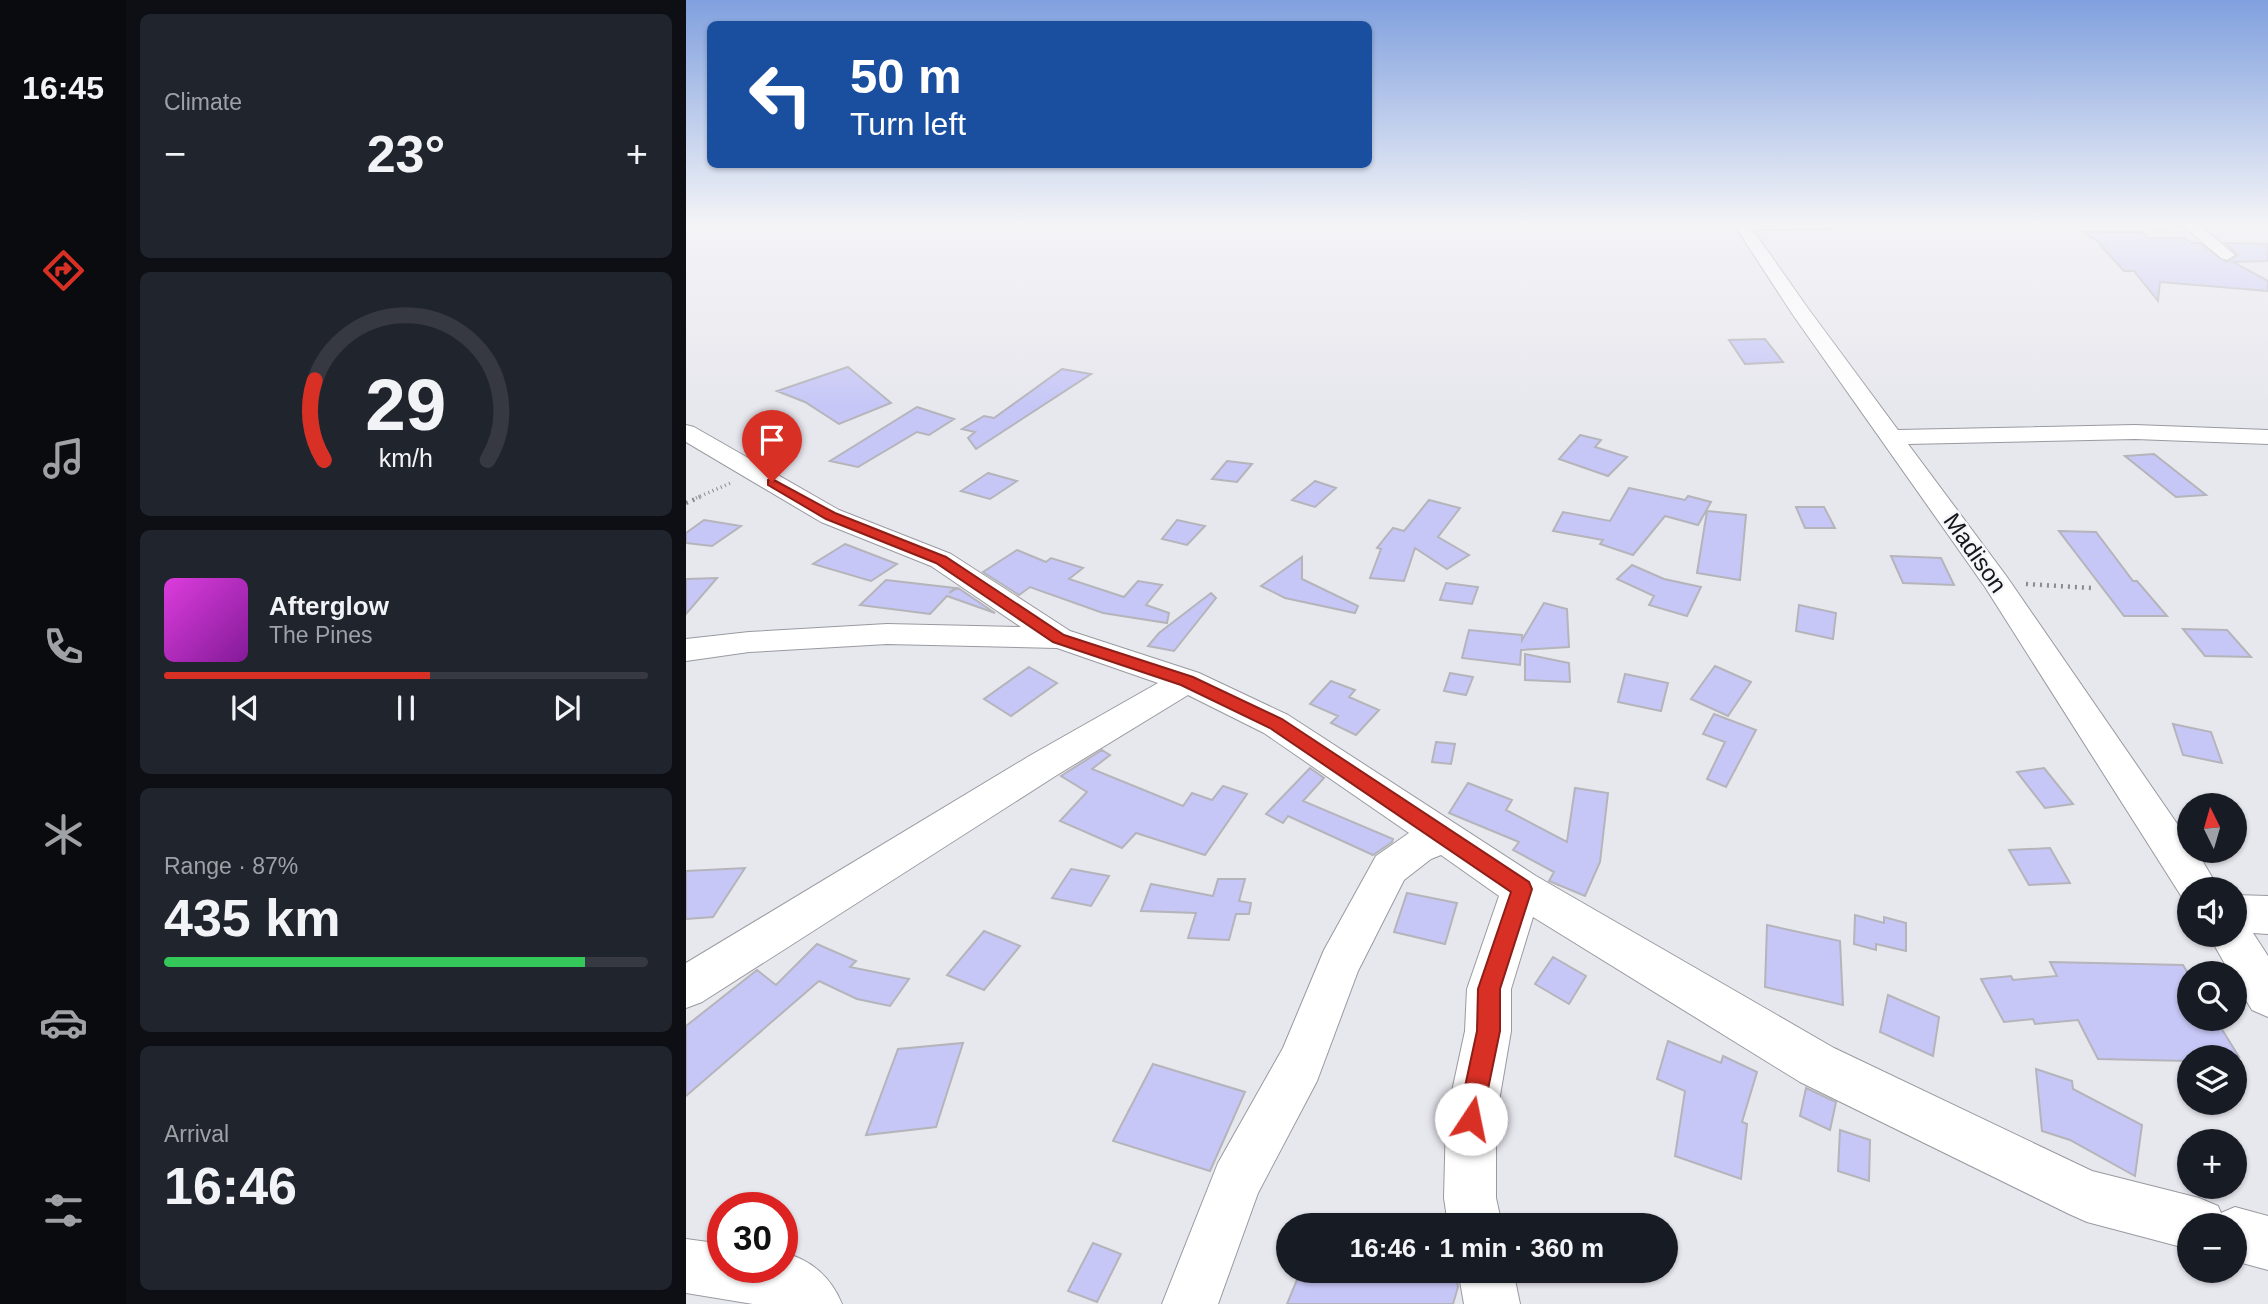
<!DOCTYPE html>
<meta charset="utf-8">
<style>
body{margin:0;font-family:Arial,sans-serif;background:#20242c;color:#f1f3f6;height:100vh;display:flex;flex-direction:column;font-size:26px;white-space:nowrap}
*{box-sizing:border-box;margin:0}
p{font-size:23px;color:#9ea1a6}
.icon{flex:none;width:38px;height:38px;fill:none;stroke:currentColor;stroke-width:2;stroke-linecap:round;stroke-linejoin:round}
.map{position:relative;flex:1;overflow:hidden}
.side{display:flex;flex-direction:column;gap:14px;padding:14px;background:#0d0f14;width:560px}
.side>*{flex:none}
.guide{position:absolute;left:21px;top:21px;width:665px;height:147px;border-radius:10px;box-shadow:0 2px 5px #0004;background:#1a4fa0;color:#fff;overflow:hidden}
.needle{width:46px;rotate:355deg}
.controls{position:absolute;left:1491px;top:793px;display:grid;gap:14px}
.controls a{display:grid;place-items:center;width:70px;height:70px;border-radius:50%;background:#171b24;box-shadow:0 2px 5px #0004;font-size:35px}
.speed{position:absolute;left:21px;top:1192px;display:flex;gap:14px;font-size:35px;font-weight:700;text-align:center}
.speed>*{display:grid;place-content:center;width:91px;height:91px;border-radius:50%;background:#171b24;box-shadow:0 2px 5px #0004;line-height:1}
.speed .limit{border:10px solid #d22;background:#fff;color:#111}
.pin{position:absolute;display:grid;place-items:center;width:60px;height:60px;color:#fff;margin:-72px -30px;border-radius:50% 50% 50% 0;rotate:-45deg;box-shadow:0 0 7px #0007}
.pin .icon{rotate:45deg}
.me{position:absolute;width:77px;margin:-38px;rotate:11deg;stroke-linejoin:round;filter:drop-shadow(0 0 5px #0008)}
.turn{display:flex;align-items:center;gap:24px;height:147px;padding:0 28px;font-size:32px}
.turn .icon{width:91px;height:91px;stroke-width:2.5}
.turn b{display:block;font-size:49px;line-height:60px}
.big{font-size:52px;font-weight:800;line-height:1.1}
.side .widget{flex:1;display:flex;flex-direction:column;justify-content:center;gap:10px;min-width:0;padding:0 24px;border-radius:10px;background:#20242c}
.side .dial{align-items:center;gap:0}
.dial svg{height:182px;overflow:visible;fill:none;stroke:#363941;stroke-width:7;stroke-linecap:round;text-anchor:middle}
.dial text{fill:#f1f3f6;stroke:none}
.song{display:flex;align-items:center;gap:21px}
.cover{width:84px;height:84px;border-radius:10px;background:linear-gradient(135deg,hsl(300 70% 55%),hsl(290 70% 35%))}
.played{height:7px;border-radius:4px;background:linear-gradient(90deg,#d93025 55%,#363941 55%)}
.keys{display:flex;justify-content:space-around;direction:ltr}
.heat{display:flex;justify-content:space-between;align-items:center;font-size:38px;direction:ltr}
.charge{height:10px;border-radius:5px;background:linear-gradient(90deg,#34c759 87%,#363941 0)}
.trip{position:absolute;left:590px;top:1213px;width:402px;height:70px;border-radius:35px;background:#171b24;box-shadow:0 2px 5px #0004;font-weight:800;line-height:70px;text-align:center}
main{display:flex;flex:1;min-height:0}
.dock{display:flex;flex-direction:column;width:126px;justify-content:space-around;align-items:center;background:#090b0e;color:#9ea1a6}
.dock .icon{width:49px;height:49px}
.dock .on{color:#d93025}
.dock b{font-size:32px;color:#f1f3f6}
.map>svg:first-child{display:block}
.building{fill:#c7c7f7;stroke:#b4b4ba;stroke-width:2}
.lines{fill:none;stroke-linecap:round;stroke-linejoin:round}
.minor-casing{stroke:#999aa0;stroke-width:2}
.path-far1{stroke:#8a8a8f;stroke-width:3.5;stroke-dasharray:1 3.5;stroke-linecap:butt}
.path{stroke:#8a8a8f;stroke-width:4.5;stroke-dasharray:2 5;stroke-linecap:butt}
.minor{fill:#fff;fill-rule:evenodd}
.route{fill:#d93025;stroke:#8d1f18;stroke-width:2}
.labels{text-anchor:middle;stroke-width:5;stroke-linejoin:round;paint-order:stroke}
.street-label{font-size:24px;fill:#161618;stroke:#f5f5fc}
</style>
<main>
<nav class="dock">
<b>16:45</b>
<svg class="icon on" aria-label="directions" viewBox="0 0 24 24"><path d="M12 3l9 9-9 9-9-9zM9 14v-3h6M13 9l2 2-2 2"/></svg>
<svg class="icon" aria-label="music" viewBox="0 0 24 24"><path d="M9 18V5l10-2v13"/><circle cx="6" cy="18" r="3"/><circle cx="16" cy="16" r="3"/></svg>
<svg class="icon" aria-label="phone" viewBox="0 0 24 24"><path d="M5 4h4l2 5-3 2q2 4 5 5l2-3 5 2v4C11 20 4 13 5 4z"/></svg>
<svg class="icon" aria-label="climate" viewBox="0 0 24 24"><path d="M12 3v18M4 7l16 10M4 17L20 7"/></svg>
<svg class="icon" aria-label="car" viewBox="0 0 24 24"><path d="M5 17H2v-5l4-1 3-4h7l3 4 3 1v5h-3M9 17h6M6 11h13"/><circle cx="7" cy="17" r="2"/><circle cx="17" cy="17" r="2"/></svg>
<svg class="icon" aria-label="filters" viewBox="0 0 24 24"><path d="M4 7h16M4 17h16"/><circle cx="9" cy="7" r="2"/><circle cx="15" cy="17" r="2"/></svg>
</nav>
<section class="side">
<div class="widget"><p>Climate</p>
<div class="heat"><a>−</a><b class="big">23°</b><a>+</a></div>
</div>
<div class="widget dial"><svg viewBox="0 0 100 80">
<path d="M14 69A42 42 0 1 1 86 69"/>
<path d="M14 69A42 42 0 0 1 10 34" stroke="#d93025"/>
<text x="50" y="56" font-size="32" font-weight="700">29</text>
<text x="50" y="72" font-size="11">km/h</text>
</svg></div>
<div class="widget">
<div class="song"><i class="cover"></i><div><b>Afterglow</b><p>The Pines</p></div></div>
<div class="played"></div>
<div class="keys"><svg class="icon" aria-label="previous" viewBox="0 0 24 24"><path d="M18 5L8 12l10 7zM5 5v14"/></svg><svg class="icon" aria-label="pause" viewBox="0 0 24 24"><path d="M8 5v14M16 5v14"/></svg><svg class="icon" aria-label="next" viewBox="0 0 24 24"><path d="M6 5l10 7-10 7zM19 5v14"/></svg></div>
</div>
<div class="widget"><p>Range · 87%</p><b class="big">435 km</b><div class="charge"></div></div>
<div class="widget"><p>Arrival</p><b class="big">16:46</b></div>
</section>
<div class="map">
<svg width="1582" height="1304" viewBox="0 0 1582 1304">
<rect width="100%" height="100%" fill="#e7e7ee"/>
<path class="building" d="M 1398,232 L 1456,232 L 1462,238 L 1498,238 L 1506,243 L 1513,243 L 1540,262 L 1552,255 L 1539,243 L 1582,244 L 1582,261 L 1547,262 L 1582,281 L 1582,291 L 1474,282 L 1472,301 L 1448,271 L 1438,271 L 1415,246 L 1418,246 Z
M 1079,339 L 1097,362 L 1059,364 L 1043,340 Z
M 162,367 L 205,403 L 153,424 L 119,402 L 91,391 Z
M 376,369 L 405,374 L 290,449 L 282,438 L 289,432 L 276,429 L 298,416 L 308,418 Z
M 231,407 L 268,419 L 243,435 L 231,432 L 172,467 L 144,461 Z
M 894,435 L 915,440 L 909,447 L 941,457 L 922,476 L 873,459 Z
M 1468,454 L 1520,495 L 1490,497 L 1439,456 Z
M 541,461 L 566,464 L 551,482 L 526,479 Z
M 302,473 L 331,481 L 304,499 L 275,491 Z
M 629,481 L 650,488 L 629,507 L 606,500 Z
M 943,488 L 999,500 L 1002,496 L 1025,502 L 1012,525 L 979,516 L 947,555 L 914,544 L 917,540 L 867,531 L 877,512 L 924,521 Z
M 743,500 L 774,508 L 752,537 L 783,555 L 761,569 L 729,548 L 718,581 L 684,578 L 695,549 L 691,548 L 707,528 L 718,531 Z
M 1110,507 L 1138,507 L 1149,528 L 1119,528 Z
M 1021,511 L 1060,515 L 1054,580 L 1011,573 Z
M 18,520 L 55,526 L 26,546 L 0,543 L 0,533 Z
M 491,520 L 519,526 L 501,545 L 476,539 Z
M 1373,531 L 1410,532 L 1447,581 L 1451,581 L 1481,616 L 1438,616 Z
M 159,544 L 211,564 L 185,581 L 127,564 Z
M 331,550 L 360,562 L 365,558 L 397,568 L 383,579 L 438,597 L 452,581 L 476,585 L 460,605 L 483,613 L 481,623 L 417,613 L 344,587 L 333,595 L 297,572 Z
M 1205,556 L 1255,558 L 1268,585 L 1217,583 Z
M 616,557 L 616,579 L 672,606 L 669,613 L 599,598 L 575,586 Z
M 946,565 L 978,579 L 1015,587 L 1001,616 L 963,605 L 968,596 L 931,579 Z
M 31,578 L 0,614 L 0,579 Z
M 200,580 L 269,588 L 263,593 L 272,588 L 309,613 L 261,596 L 244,614 L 174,605 Z
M 760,583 L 792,587 L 786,604 L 754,600 Z
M 525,593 L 530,598 L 488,651 L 462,646 L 473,633 Z
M 858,603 L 881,609 L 883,647 L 835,650 L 834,665 L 776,658 L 783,630 L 836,635 L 836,640 Z
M 1113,605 L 1150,613 L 1147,639 L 1110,631 Z
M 1497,629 L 1541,630 L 1565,657 L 1519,656 Z
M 839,654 L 883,663 L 884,682 L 839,680 Z
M 1029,666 L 1065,682 L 1042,716 L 1005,699 Z
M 343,667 L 371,683 L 325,716 L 298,699 Z
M 764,673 L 787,677 L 780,695 L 758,691 Z
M 939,674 L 982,683 L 975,711 L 932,702 Z
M 645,681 L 669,690 L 663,697 L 693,710 L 670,735 L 645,723 L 652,716 L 624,704 Z
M 1028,714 L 1070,730 L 1040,787 L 1021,779 L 1039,742 L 1017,734 Z
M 1487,724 L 1525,732 L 1536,763 L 1497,755 Z
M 750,742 L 769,744 L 765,764 L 746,762 Z
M 416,750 L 424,755 L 406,769 L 497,806 L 506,793 L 526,800 L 537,786 L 561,794 L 519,855 L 450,833 L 436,848 L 374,821 L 401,792 L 375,776 Z
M 624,768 L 638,778 L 617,801 L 707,839 L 706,842 L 687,855 L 602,816 L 597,823 L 580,814 Z
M 1358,768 L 1387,804 L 1359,808 L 1331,772 Z
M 782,783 L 826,800 L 820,810 L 881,842 L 889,788 L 922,793 L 914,862 L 899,896 L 863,881 L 868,872 L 827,850 L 833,842 L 763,813 Z
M 1364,848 L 1384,883 L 1343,885 L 1323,850 Z
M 59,868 L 27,917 L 0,919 L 0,871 Z
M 385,869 L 423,876 L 405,906 L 366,898 Z
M 532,879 L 559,879 L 553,901 L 565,903 L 563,914 L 550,914 L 543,940 L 502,938 L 510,913 L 455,911 L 465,884 L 527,896 Z
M 721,893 L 771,903 L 759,944 L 708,932 Z
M 1169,915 L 1198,923 L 1198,917 L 1220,923 L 1220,951 L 1190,944 L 1190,950 L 1168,944 Z
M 1081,925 L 1154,941 L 1157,1005 L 1079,987 Z
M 298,931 L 334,946 L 298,990 L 261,975 Z
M 131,944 L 170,961 L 164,967 L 223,979 L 204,1006 L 171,999 L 133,981 L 0,1096 L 0,1026 L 71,970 L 90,985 Z
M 867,957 L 900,976 L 883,1004 L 849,984 Z
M 1364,962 L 1497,965 L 1503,975 L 1503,1018 L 1529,1018 L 1553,1057 L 1503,1057 L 1503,1061 L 1412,1059 L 1392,1020 L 1349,1024 L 1347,1019 L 1318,1022 L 1295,979 L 1325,976 L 1327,980 L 1371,976 Z
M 1202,995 L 1253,1017 L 1247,1056 L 1194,1032 Z
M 982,1041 L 1035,1063 L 1037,1056 L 1071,1072 L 1056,1122 L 1061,1124 L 1055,1179 L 989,1156 L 999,1091 L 971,1079 Z
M 277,1043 L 250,1127 L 180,1135 L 212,1049 Z
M 467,1064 L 559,1092 L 524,1171 L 427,1141 Z
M 1350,1069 L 1386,1081 L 1387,1089 L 1456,1125 L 1449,1176 L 1384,1140 L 1356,1131 Z
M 1120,1088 L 1150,1102 L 1144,1130 L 1114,1116 Z
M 1154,1130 L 1184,1140 L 1183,1181 L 1152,1171 Z
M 407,1243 L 435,1254 L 411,1302 L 382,1291 Z
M 615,1270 L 769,1270 L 772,1287 L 767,1304 L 601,1304 Z"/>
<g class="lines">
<g class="minor-casing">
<path id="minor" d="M 1047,223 L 1153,223 L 1145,228 L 1067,230 L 1121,307 L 1212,430 L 1449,425 L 1582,430 L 1582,444 L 1449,439 L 1222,444 L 1321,577 L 1503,841 L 1503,850 L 1510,850 L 1533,889 L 1503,889 L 1503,903 L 1499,902 L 1299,587 L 1107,315 Z
M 1457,223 L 1511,223 L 1549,255 L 1541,260 L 1535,258 L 1497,226 L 1465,228 Z
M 0,425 L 8,427 L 153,510 L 265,554 L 384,631 L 513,673 L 602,715 L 850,876 L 1148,1048 L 1406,1171 L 1513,1198 L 1532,1206 L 1535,1213 L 1549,1207 L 1582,1216 L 1582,1270 L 1549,1261 L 1549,1225 L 1503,1225 L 1503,1249 L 1401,1222 L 1383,1214 L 1114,1082 L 847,917 L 825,989 L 825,1031 L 810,1119 L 810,1198 L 816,1225 L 762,1225 L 758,1198 L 760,1119 L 779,1031 L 781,989 L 813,896 L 755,855 L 745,859 L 718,880 L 672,971 L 631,1081 L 572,1193 L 532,1304 L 476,1304 L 532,1163 L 597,1048 L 638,950 L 690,856 L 723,833 L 578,733 L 502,695 L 371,775 L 16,1002 L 0,1008 L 0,963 L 345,755 L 472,683 L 371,648 L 201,644 L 63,652 L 0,661 L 0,639 L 63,632 L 201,624 L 335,627 L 245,566 L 135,522 L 0,442 Z
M 1549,895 L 1582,896 L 1582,934 L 1567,933 L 1582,956 L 1582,1017 L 1566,1010 L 1549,982 L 1549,973 L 1544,973 L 1522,934 L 1549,934 Z
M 0,1239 L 37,1244 L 37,1267 L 96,1267 L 96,1253 C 125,1258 146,1279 156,1304 L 67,1304 L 0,1293 Z
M 772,1270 L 827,1270 L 834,1304 L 778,1304 Z"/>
</g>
<path class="path-far1" d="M 10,498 L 47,482"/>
<path class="path" d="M 0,503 L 14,497
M 1340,584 L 1405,588"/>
<use href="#minor" class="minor"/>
</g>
<linearGradient id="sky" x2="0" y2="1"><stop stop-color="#80a0de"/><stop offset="0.55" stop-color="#f4f4f7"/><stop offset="1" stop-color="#f4f4f7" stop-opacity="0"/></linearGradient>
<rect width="1582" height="406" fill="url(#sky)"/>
<path class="route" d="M 86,479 L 149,513 L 260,557 L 378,635 L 507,677 L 596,719 L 843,882 L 846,889 L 814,989 L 814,1031 L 794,1128 L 785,1131 L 776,1128 L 772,1119 L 791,1031 L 792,989 L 825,892 L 584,728 L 495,685 L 367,642 L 250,563 L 140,519 L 82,485 L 82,480 Z"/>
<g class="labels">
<g class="street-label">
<text transform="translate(1289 553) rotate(55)" y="8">Madison</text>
</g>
</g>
</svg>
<div class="controls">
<a><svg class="needle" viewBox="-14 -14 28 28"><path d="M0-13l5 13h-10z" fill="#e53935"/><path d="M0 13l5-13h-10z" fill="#9ea1a6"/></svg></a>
<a><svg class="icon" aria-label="sound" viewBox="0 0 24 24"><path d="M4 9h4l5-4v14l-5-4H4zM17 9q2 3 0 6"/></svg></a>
<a><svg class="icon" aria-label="search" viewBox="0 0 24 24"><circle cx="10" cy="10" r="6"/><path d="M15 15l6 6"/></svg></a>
<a><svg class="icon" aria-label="layers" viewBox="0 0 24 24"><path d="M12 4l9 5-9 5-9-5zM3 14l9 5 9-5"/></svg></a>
<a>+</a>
<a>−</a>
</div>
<div class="speed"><div class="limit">30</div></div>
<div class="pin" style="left:86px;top:482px;background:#d93025"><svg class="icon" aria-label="arrive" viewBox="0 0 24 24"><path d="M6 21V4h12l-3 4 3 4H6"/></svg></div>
<svg class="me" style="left:785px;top:1119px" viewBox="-20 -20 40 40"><circle r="19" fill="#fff"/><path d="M0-13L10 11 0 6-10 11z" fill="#d93025"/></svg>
<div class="trip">16:46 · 1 min · 360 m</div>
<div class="guide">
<div class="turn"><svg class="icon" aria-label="left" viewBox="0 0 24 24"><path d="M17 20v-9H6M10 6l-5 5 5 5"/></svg><div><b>50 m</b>Turn left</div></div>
</div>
</div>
</main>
